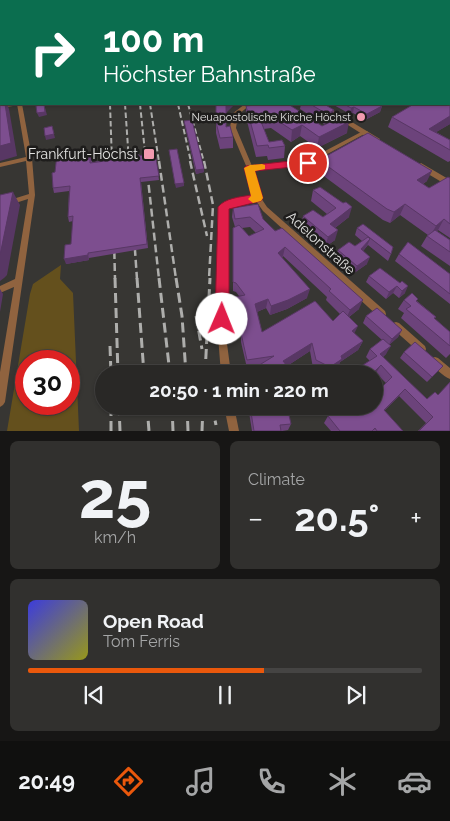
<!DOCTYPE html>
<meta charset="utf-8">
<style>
body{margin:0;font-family:Raleway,sans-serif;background:#31302e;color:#f1f3f6;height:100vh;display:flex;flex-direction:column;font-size:19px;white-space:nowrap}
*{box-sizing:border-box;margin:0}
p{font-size:16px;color:#a5a6a7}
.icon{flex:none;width:28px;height:28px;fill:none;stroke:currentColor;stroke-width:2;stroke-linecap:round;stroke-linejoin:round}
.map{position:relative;height:431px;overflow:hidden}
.details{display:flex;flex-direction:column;gap:10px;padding:10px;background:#171615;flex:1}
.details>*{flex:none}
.guide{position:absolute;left:0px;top:0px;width:450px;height:105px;box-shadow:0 1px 4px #0004,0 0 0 1px #454443;background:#0b6e4f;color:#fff;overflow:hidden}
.speed{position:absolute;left:15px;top:350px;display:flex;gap:10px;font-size:25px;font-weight:700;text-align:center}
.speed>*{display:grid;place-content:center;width:65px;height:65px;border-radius:50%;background:#292826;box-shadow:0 1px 4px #0004,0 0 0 1px #454443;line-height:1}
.speed .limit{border:8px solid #d22;background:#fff;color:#111}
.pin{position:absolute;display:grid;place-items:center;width:42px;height:42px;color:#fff;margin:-21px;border:2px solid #fff;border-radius:50%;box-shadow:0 1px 5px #0007}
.me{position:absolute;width:55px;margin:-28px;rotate:1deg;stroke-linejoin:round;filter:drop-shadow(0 0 4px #0008)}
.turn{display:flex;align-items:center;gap:18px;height:105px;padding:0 20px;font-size:22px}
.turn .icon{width:65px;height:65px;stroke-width:2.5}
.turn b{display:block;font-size:35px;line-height:42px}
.big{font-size:38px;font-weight:700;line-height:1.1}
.details .widget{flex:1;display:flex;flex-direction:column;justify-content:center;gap:8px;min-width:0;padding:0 18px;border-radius:8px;background:#31302e}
.details .dial{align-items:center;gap:0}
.dial b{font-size:65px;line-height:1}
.song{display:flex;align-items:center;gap:15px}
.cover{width:60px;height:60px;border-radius:8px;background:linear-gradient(135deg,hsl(240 70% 55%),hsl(60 70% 35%))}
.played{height:5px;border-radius:2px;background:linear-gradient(90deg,#ea580c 60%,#454443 60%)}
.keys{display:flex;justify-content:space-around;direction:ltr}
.heat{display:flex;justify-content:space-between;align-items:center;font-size:28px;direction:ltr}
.details .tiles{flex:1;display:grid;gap:10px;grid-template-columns:1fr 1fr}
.widget:last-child{grid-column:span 2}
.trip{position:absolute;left:95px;top:365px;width:288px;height:50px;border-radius:25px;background:#292826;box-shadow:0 1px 4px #0004,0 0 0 1px #454443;font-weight:700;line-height:50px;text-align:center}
.dock{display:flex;height:80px;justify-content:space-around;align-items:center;background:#10100f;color:#a5a6a7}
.dock .icon{width:35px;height:35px}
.dock .selected{color:#ea580c}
.dock b{font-size:22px;color:#f1f3f6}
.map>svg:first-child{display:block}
.green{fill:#64501d;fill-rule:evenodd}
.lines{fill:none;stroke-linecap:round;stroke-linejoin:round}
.minor{fill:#90633f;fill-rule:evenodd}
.tertiary{fill:#90633f;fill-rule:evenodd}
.secondary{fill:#c27a3d;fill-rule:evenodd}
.rail-far2{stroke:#aeaeac;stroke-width:2;stroke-dasharray:5.5 3;stroke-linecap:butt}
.rail-far1{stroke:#aeaeac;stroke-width:2.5;stroke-dasharray:8 4;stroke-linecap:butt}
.rail{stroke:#aeaeac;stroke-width:3;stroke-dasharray:10 5;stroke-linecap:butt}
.wall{fill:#6c437b;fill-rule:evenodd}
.shaded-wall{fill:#583764}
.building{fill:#7d4e8f;stroke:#583764}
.route{fill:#e11d48;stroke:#92132f}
.slow{fill:#f59e0b}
.poi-dot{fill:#f29ab0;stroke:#1e1d1c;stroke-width:2}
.labels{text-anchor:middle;stroke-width:5;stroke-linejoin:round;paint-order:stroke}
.far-poi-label{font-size:11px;fill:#e2e2e0;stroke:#1e1d1c;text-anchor:end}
.poi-label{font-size:14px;fill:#e2e2e0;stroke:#1e1d1c;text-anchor:end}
.street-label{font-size:14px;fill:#e2e2e0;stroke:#1e1d1c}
</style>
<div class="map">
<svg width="450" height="431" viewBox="0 0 450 431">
<rect width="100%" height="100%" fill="#373633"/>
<path class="green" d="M 61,265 L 60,279 L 73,293 L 79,431 L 7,431 L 30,294 L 33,284 ZM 26,361 L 69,361 L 69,404 L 26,404 Z"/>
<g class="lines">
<path class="minor" d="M 150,0 L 154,0 L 155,1 L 151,1 Z
M 168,0 L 172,0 L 173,1 L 169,1 Z
M 0,104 L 16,104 L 13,106 L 0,108 Z
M 17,104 L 22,104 L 32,158 L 35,195 L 5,402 L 3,405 L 0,407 L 0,372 L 14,287 L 0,293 L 0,286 L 15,279 L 28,199 L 0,208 L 0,203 L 29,194 L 26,161 L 0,167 L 0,163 L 26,157 Z
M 245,104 L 251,104 L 238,115 L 236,128 L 252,166 L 306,161 L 363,131 L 367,131 L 368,132 L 309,164 L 254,170 L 261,198 L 267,207 L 385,311 L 386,314 L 385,317 L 382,318 L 379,317 L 263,211 L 256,201 L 237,204 L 226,208 L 226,336 L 231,374 L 221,374 L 218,336 L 220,207 L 221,205 L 236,200 L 254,196 L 247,168 L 230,128 L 232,114 Z
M 396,322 L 399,323 L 425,346 L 426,349 L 425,352 L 422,353 L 419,352 L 393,329 L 392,326 L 393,323 Z
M 435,357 L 438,358 L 450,368 L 450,379 C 443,376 434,368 430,361 L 432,358 Z
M 224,406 L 234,406 L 239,431 L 229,431 Z"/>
<path class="tertiary" d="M 315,104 L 322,104 L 380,139 L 379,141 L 373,141 Z
M 421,163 L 450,180 L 450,187 L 418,168 L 417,166 Z"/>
<path class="secondary" d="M 65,0 L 71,0 L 71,1 L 66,1 Z"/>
<path class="rail-far2" d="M 110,104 L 112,162
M 125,104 L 129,162
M 140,104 L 146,162
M 150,104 L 159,162
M 178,104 L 191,162
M 188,104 L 204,162"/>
<path class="rail-far1" d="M 112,161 L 112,174
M 129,161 L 129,166
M 146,161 L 159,279
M 159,161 L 176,279
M 190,161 L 207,236
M 204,161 L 213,205 L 209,279
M 134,236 L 137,279
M 114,239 L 115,279"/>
<path class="rail" d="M 115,278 L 118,374
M 137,278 L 144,374
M 159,278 L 170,374
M 176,278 L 182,316 L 186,374
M 196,316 L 202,349
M 110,346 L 111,374
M 205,374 L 210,278
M 111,406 L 111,431
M 119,406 L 120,431
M 147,406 L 149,431
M 172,406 L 173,431
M 187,406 L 188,431
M 212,406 L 216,425
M 202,431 L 203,406"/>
</g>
<path class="wall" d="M 34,0 L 46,0 L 46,1 L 34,1 Z
M 190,0 L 450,0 L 450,17 L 449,16 L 449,1 L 190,1 Z
M 0,12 L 1,12 L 1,34 L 0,34 Z
M 450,101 L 450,124 L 436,132 L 450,140 L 450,161 L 448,162 L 388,127 L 392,117 Z
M 216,104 L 226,113 L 226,127 L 233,137 L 233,148 L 220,149 L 216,133 Z
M 255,104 L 290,104 L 289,105 L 322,126 L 347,133 L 317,148 L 300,136 L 291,142 L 271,128 L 264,129 L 269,142 L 285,146 L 284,158 L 268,160 L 267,156 L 256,157 L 246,117 L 246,106 L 256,105 Z
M 301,104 L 324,104 L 332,121 L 324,124 L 300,109 Z
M 332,104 L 378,104 L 382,106 L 380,112 L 365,120 L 353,113 L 350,114 Z
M 184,121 L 204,172 L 196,174 Z
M 90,153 L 92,157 L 92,162 L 155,153 L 159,180 L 141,182 L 148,248 L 89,258 L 89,260 L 66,264 L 71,244 L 73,221 L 69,222 L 68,217 L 69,191 L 54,193 L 53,188 Z
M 319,160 L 427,181 L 423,184 L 429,188 L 450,178 L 450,238 L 438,230 L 437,231 L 450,240 L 450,266 L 421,246 L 427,236 L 428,235 L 400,215 L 390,223 L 383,220 L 317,171 Z
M 313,190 L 349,217 L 335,228 L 335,240 L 325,247 L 301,227 L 303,216 L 323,217 L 327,214 L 311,201 Z
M 233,208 L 263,219 L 359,309 L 349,317 L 354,334 L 363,341 L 358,350 L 340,362 L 338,367 L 328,374 L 325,374 L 313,368 L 310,351 L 287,366 L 285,374 L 248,374 L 257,367 L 247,368 L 241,342 L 241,336 L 235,306 L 235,297 L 239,296 L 236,292 L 233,291 L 233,228 L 235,227 L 232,217 ZM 250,227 L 256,233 L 249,236 L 242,228 ZM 283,256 L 327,297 L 326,300 L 340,314 L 333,321 L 262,332 L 257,312 L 266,308 L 270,315 L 287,309 L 307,298 L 282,258 Z
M 357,228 L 391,254 L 388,261 L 368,245 L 363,251 L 367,264 L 354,273 L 335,257 L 338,250 L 355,246 L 362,241 L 355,235 Z
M 399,254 L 450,274 L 450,304 L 395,261 Z
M 380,268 L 405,293 L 399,298 L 393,293 L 386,299 L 366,282 L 369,276 Z
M 404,300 L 417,301 L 436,317 L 434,319 L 450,332 L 450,354 L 446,358 L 401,318 L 404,313 L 398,309 Z
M 366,316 L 402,330 L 398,337 L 389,345 L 386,354 L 383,357 L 450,431 L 418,431 L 426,423 L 399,396 L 384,411 L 403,431 L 331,431 L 324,423 L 328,416 L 374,406 L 386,383 L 376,373 L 374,375 L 369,360 L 366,357 L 370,349 L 382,340 L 363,323 Z
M 404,352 L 443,366 L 427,382 L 400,358 Z
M 248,406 L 276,406 L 277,408 L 291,424 L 288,430 L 282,431 L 252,431 Z"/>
<path class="shaded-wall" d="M 194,0 L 240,0 L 240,1 L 194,1 Z
M 398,0 L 420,0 L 419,1 L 398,1 Z
M 450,57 L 450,68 L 449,68 L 449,58 Z
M 0,58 L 1,61 L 1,86 Z
M 5,104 L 7,104 L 9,109 L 17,156 L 0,161 L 0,146 Z
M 44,104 L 47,115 L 39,117 L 37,113 Z
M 226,104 L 235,104 L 226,113 Z
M 382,106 L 380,112 L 365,120 L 367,114 Z
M 354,107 L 353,113 L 350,114 L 351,108 Z
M 334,110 L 332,121 L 324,124 L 327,114 Z
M 450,116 L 450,124 L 428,137 L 429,129 Z
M 349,122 L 347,133 L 317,148 L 319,137 Z
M 302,125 L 300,136 L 291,142 L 292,130 Z
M 52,126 L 55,138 L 46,140 L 45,136 Z
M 204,169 L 204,172 L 196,174 L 196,170 Z
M 432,171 L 427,181 L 413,190 L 417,180 Z
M 184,183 L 184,186 L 176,188 L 175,184 Z
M 13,192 L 20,205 L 7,275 L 4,278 L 0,281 L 0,255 Z
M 405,204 L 400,215 L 390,223 L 394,212 Z
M 352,207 L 349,217 L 327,234 L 330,224 Z
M 444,219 L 438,230 L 430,236 L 436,226 Z
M 338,230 L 335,240 L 325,247 L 328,237 Z
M 370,239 L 367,246 L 359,256 L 361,249 Z
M 285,247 L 283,256 L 277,263 L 278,253 Z
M 88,253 L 89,260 L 66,264 L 64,259 Z
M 370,257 L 367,264 L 354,273 L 357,266 Z
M 397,286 L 393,293 L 386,299 L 389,292 Z
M 408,286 L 405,293 L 399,298 L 402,291 Z
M 0,289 L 3,294 L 0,312 Z
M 310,289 L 307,298 L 287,309 L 270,315 L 271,306 Z
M 268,299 L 266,308 L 254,313 L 255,304 Z
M 363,300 L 359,309 L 346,319 L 350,310 Z
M 358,326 L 354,334 L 352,331 Z
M 402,330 L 398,337 L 388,346 L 392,339 Z
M 363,341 L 358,350 L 340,362 L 338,367 L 327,374 L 330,367 L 341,356 Z
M 312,343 L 310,351 L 287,366 L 285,374 L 275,374 L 283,361 Z
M 391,346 L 386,354 L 375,362 L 380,354 Z
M 381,365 L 376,373 L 374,375 L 374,374 L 372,374 Z
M 405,389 L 399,396 L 378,417 L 384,410 Z"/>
<path class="building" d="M 247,0 L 403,0 L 406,1 L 248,1 Z
M 439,0 L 450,0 L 450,5 L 449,4 L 449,1 L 442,1 Z
M 0,12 L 1,12 L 1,25 L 0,25 Z
M 449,35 L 450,35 L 450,57 L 449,58 Z
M 0,64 L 1,86 L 1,89 L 0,90 Z
M 0,96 L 1,96 L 1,104 L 5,104 L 11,143 L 0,146 Z
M 449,100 L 450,101 L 450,116 L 429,129 L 450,140 L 450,150 L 392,117 L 414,104 L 449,104 Z
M 44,104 L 45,112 L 37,113 L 36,106 Z
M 216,104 L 226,104 L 226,127 L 230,126 L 233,137 L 220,138 L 216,122 Z
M 265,104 L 289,104 L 288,104 L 322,126 L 341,117 L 349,122 L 319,137 L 302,125 L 292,130 L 272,117 L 260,119 L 269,142 L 282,140 L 285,146 L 269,148 L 268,145 L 257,146 L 246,106 L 266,104 Z
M 310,104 L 324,104 L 334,110 L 327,114 Z
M 344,104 L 378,104 L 382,106 L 367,114 L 354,107 L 351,108 Z
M 192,120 L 204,169 L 196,170 L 184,121 Z
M 52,126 L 54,134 L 45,136 L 44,128 Z
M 368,133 L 432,171 L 417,180 L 429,188 L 448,177 L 450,178 L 450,224 L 444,219 L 436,226 L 405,204 L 394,212 L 387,209 L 319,160 Z
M 177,149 L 184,183 L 175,184 L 169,150 Z
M 138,152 L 138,156 L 155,153 L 159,176 L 140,178 L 147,244 L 88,253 L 88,255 L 64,259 L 65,245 L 71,244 L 73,216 L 68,217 L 70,186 L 53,188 L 52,173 L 55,172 L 57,154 L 90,153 L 90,163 L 113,160 L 113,155 Z
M 320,187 L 343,203 L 346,202 L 352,207 L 330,224 L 338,230 L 328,237 L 303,216 L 313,210 L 323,217 L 336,208 L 313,190 Z
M 13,192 L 0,255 L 0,195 Z
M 258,204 L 263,219 L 275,231 L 282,228 L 363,300 L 350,310 L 329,291 L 331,289 L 285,247 L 278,253 L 310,289 L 288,300 L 271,306 L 268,299 L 255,304 L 262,332 L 315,301 L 333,321 L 343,311 L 358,326 L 352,331 L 363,341 L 341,356 L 342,359 L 330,367 L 316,360 L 312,343 L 283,361 L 287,366 L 275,374 L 248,374 L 248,372 L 274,356 L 247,360 L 241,333 L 243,333 L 235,297 L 245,295 L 236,283 L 233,282 L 233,228 L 239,225 L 249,236 L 264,229 L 250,217 L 235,219 L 233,208 Z
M 363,224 L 393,247 L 391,254 L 357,228 Z
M 435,230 L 450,240 L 450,252 L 427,236 Z
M 368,237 L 370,239 L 361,249 L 370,257 L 357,266 L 338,250 L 349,242 L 355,246 Z
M 408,242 L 450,274 L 450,294 L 399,254 Z
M 380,268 L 400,283 L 402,281 L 408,286 L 402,291 L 397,286 L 389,292 L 369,276 Z
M 412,293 L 418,299 L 416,301 L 436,317 L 434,318 L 450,332 L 450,346 L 406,309 L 411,306 L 404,300 Z
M 377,308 L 402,330 L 392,339 L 366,316 Z
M 383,339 L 391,346 L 380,354 L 427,399 L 435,392 L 438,395 L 450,382 L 450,431 L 419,431 L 433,417 L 405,389 L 384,410 L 403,431 L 377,431 L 375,428 L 372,431 L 340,431 L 328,416 L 340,406 L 374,406 L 374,395 L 392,377 L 381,365 L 372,374 L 349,374 L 377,356 L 370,349 Z
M 415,342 L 443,366 L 432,377 L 404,352 Z
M 250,406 L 276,406 L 277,408 L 287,406 L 291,424 L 280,425 L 281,431 L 254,431 Z"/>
<path class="route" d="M 308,159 L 311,160 L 311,165 L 255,171 L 263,198 L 261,201 L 229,209 L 229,319 L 227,323 L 222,325 L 217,323 L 215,319 L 218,207 C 225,198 240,197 251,195 L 244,168 L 246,166 Z"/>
<path class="slow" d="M 262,164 L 265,165 L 265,169 L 255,171 L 263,198 L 261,201 L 253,203 L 248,199 L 251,196 L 244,168 L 250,165 Z"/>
<g class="poi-dot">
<circle cx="361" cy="117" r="5"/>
<rect x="143" y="148" width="12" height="12" rx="2.5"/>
</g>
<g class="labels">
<g class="far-poi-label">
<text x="351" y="121">Neuapostolische Kirche Höchst</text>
</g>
<g class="poi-label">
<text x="138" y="159">Frankfurt-Höchst</text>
</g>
<g class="street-label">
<text transform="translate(321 243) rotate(42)" y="5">Adelonstraße</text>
</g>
</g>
</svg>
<div class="speed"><div class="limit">30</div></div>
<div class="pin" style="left:308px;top:163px;background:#d93025"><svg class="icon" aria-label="arrive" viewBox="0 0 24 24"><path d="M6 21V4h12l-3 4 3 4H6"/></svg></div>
<svg class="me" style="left:222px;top:319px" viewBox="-20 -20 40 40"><circle r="19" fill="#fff"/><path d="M0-13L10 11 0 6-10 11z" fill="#e11d48"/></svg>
<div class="trip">20:50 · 1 min · 220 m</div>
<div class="guide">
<div class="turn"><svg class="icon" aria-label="right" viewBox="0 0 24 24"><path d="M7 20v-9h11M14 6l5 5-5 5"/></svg><div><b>100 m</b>Höchster Bahnstraße</div></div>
</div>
</div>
<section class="details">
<div class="tiles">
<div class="widget dial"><b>25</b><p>km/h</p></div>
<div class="widget"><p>Climate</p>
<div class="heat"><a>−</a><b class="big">20.5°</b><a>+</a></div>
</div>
<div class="widget">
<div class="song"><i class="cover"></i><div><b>Open Road</b><p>Tom Ferris</p></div></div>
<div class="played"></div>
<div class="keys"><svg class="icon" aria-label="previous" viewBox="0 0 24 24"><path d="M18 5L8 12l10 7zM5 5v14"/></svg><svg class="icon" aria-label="pause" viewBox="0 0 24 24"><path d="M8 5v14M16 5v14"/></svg><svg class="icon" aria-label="next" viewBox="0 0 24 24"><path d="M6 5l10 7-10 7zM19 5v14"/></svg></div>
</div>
</div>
</section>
<nav class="dock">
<b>20:49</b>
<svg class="icon selected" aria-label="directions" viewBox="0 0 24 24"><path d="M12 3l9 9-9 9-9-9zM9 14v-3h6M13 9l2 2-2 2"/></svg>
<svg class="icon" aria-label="music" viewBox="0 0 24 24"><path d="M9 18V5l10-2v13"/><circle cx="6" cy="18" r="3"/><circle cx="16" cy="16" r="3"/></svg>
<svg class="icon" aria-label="phone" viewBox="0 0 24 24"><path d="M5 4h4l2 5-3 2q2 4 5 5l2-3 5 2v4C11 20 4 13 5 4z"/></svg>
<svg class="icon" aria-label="climate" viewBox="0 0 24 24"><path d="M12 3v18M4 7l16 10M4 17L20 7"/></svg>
<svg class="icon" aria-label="car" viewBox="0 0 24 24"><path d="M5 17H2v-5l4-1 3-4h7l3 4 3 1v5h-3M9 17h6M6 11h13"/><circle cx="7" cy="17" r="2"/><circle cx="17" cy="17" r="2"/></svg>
</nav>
